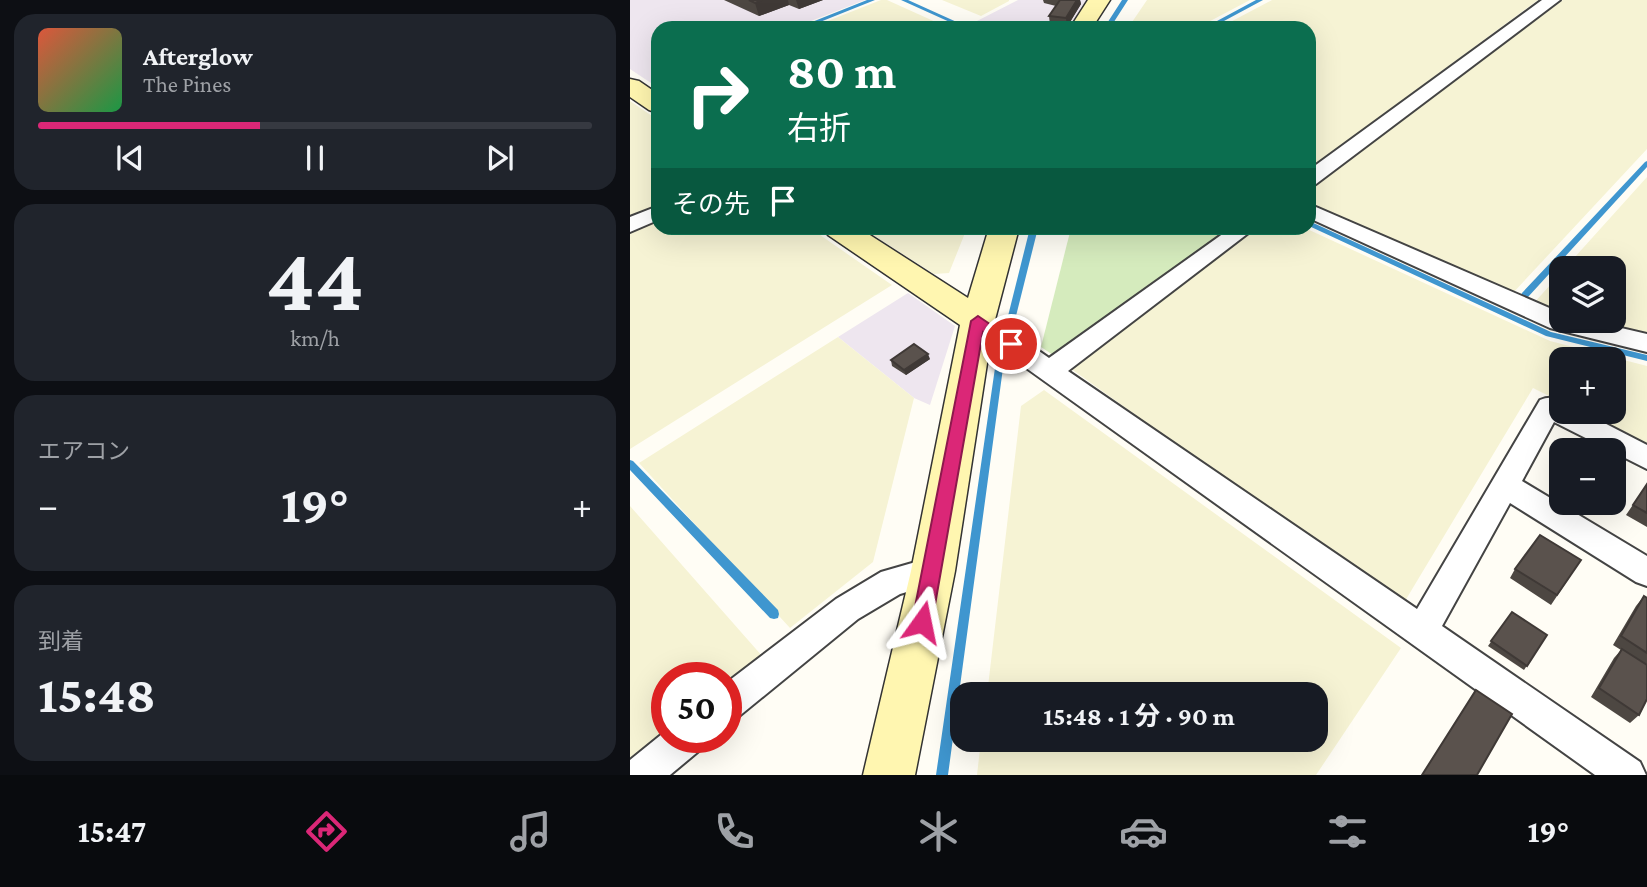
<!DOCTYPE html>
<html lang="ja">
<meta charset="utf-8">
<style>
body{margin:0;font-family:"Crimson Pro","Noto Sans JP",serif;background:#20242c;color:#f1f3f6;height:100vh;display:flex;flex-direction:column;font-size:26px;white-space:nowrap}
*{box-sizing:border-box;margin:0}
p{font-size:23px;color:#9ea1a6}
.icon{flex:none;width:38px;height:38px;fill:none;stroke:currentColor;stroke-width:2;stroke-linecap:round;stroke-linejoin:round}
.map{position:relative;flex:1;overflow:hidden}
.side{display:flex;flex-direction:column;gap:14px;padding:14px;background:#0d0f14;width:630px}
.side>*{flex:none}
.guide{position:absolute;left:21px;top:21px;width:665px;height:214px;border-radius:21px;box-shadow:0 7px 28px #0002;background:#0b6e4f;color:#fff;overflow:hidden}
.tools{position:absolute;left:919px;top:256px;display:grid;gap:14px}
.tools a{display:grid;place-items:center;width:77px;height:77px;border-radius:14px;background:#171b24;box-shadow:0 7px 28px #0002;font-size:35px}
.speed{position:absolute;left:21px;top:662px;display:flex;gap:14px;font-size:35px;font-weight:700;text-align:center}
.speed>*{display:grid;place-content:center;width:91px;height:91px;border-radius:50%;background:#171b24;box-shadow:0 7px 28px #0002;line-height:1}
.speed .limit{border:10px solid #d22;background:#fff;color:#111}
.pin{position:absolute;display:grid;place-items:center;width:60px;height:60px;color:#fff;margin:-30px;border:4px solid #fff;border-radius:50%;box-shadow:0 2px 7px #0007}
.me{position:absolute;width:77px;margin:-38px;rotate:12deg;stroke-linejoin:round;filter:drop-shadow(0 0 5px #0008)}
.turn{display:flex;align-items:center;gap:24px;height:147px;padding:0 21px;font-size:32px}
.turn .icon{width:91px;height:91px;stroke-width:2.5}
.turn b{display:block;font-size:49px;line-height:60px}
.then{display:flex;align-items:center;height:66px;padding:0 21px;background:#0003;gap:14px;font-size:26px}
.big{font-size:52px;font-weight:700;line-height:1.1}
.side .tile{flex:1;display:flex;flex-direction:column;justify-content:center;gap:10px;min-width:0;padding:0 24px;border-radius:21px;background:#20242c}
.side .dial{align-items:center;gap:0}
.dial b{font-size:91px;line-height:1}
.song{display:flex;align-items:center;gap:21px}
.cover{width:84px;height:84px;border-radius:10px;background:linear-gradient(135deg,hsl(10 70% 55%),hsl(140 70% 35%))}
.played{height:7px;border-radius:4px;background:linear-gradient(90deg,#db2777 40%,#363941 40%)}
.keys{display:flex;justify-content:space-around;direction:ltr}
.heat{display:flex;justify-content:space-between;align-items:center;font-size:38px;direction:ltr}
.trip{position:absolute;left:320px;top:682px;width:378px;height:70px;border-radius:21px;background:#171b24;box-shadow:0 7px 28px #0002;font-weight:700;line-height:70px;text-align:center}
.menu{display:flex;height:112px;justify-content:space-around;align-items:center;background:#090b0e;color:#9ea1a6}
.menu .icon{width:49px;height:49px}
.menu .active{color:#db2777}
.menu b{font-size:32px;color:#f1f3f6}
main{display:flex;flex:1;min-height:0}
.map>svg:first-child{display:block}
.industrial{fill:#eee6ef}
.farmland{fill:#f6f3d4}
.green{fill:#d5ebbd}
.lines{fill:none;stroke-linecap:round;stroke-linejoin:round}
.stream{fill:#3f96cf;fill-rule:evenodd}
.street-casing{stroke:#444;stroke-width:4}
.secondary-casing{stroke:#333;stroke-width:3}
.street{fill:#fff;fill-rule:evenodd}
.secondary{fill:#fff6b0;fill-rule:evenodd}
.wall{fill:#4d4742}
.shaded-wall{fill:#3f3936}
.building{fill:#5a524d;stroke:#3f3936;stroke-width:2}
.route{fill:#db2777;stroke:#8e194d;stroke-width:2}
</style>
<main>
<section class="side">
<div class="tile">
<div class="song"><i class="cover"></i><div><b>Afterglow</b><p>The Pines</p></div></div>
<div class="played"></div>
<div class="keys"><svg class="icon" aria-label="previous" viewBox="0 0 24 24"><path d="M18 5L8 12l10 7zM5 5v14"/></svg><svg class="icon" aria-label="pause" viewBox="0 0 24 24"><path d="M8 5v14M16 5v14"/></svg><svg class="icon" aria-label="next" viewBox="0 0 24 24"><path d="M6 5l10 7-10 7zM19 5v14"/></svg></div>
</div>
<div class="tile dial"><b>44</b><p>km/h</p></div>
<div class="tile"><p>エアコン</p>
<div class="heat"><a>−</a><b class="big">19°</b><a>+</a></div>
</div>
<div class="tile"><p>到着</p><b class="big">15:48</b></div>
</section>
<div class="map">
<svg width="1017" height="775" viewBox="0 0 1017 775">
<rect width="100%" height="100%" fill="#fffdf5"/>
<path class="industrial" d="M 0,0 L 235,0 L 163,28 L 28,28 L 28,81 L 21,83 L 0,69 Z
M 388,0 L 461,0 L 441,28 L 357,28 L 345,22 Z
M 278,293 L 325,326 L 300,405 L 284,398 L 208,337 Z"/>
<path class="farmland" d="M 251,0 L 257,0 L 319,28 L 180,28 Z
M 312,0 L 379,0 L 379,1 L 351,16 Z
M 517,0 L 620,0 L 567,28 L 498,28 Z
M 642,0 L 908,0 L 679,169 L 679,28 L 589,28 Z
M 933,0 L 1017,0 L 1017,149 L 882,294 L 679,205 L 679,189 Z
M 0,101 L 28,120 L 28,205 L 0,218 Z
M 1017,177 L 1017,337 L 948,320 L 984,320 L 984,268 L 935,268 Z
M 28,219 L 28,228 L 180,228 L 262,285 L 0,449 L 0,232 Z
M 232,228 L 337,228 L 319,273 L 304,274 Z
M 628,228 L 675,228 L 920,341 L 1017,366 L 1017,448 L 948,411 L 984,411 L 984,359 L 931,359 L 931,402 L 903,388 L 772,606 L 440,368 Z
M 931,273 L 931,316 L 903,304 Z
M 208,337 L 284,398 L 243,562 L 160,628 L 9,463 Z
M 414,390 L 771,648 L 686,775 L 347,775 L 351,740 L 686,740 L 686,695 L 357,695 L 391,406 Z
M 0,506 L 133,657 L 96,686 L 96,677 L 37,677 L 37,734 L 0,763 Z"/>
<path class="green" d="M 441,228 L 599,228 L 423,355 L 411,347 Z"/>
<g class="lines">
<path class="stream" d="M 237,0 L 245,0 L 175,28 L 167,28 Z
M 271,0 L 278,0 L 340,28 L 333,28 Z
M 492,0 L 498,0 L 480,28 L 474,28 Z
M 626,0 L 633,0 L 581,28 L 574,28 Z
M 1017,161 L 1017,167 L 898,297 L 892,297 L 891,295 L 892,293 L 1015,162 Z
M 679,221 L 921,332 L 1017,355 L 1017,361 L 916,336 L 679,226 Z
M 400,228 L 408,228 L 373,368 L 318,775 L 306,775 L 365,368 Z
M 0,460 L 3,461 L 148,610 L 149,614 L 148,618 L 144,619 L 140,618 L 0,470 Z"/>
<g class="street-casing">
<path id="street" d="M 912,0 L 930,0 L 686,184 L 679,186 L 679,170 Z
M 679,204 L 931,313 L 931,320 L 957,320 L 1017,334 L 1017,352 L 920,328 L 679,218 Z
M 28,206 L 28,220 L 0,232 L 0,217 Z
M 601,228 L 625,228 L 438,371 L 787,609 L 910,400 C 918,397 923,397 931,401 L 931,411 L 951,411 L 1017,445 L 1017,469 L 924,422 L 892,481 L 1017,556 L 1017,586 L 1006,582 L 880,503 L 812,626 L 1010,762 L 1016,775 L 965,775 L 339,327 L 336,321 L 339,315 L 348,313 L 357,315 L 419,358 Z
M 303,557 L 314,561 L 319,571 L 314,581 L 270,594 L 228,619 L 108,717 L 96,722 L 96,683 L 206,599 L 251,572 Z
M 37,730 L 37,737 L 75,737 L 70,750 L 40,775 L 0,775 L 0,760 Z"/>
</g>
<g class="secondary-casing">
<path id="secondary" d="M 458,0 L 480,0 L 462,28 L 440,28 Z
M 0,79 L 9,81 L 28,94 L 28,113 L 19,110 L 0,97 Z
M 194,228 L 229,228 L 338,298 L 359,228 L 389,228 L 362,331 L 325,571 L 285,775 L 233,775 L 281,571 L 330,325 L 198,235 Z"/>
</g>
<use href="#street" class="street"/>
<use href="#secondary" class="secondary"/>
</g>
<path class="wall" d="M 94,0 L 193,0 L 169,9 L 159,5 L 129,16 Z
M 413,0 L 450,0 L 451,4 L 437,27 L 420,25 L 419,16 L 426,6 L 414,3 Z
M 300,359 L 276,375 L 262,366 L 261,360 Z
M 931,466 L 931,479 L 925,476 Z
M 1017,484 L 1017,527 L 996,515 Z
M 951,560 L 921,605 L 880,578 L 885,569 Z
M 1014,596 L 1017,598 L 1017,699 L 1009,715 L 1000,723 L 961,697 L 984,658 L 991,650 L 983,645 L 1006,606 Z
M 882,612 L 917,635 L 894,670 L 858,646 Z"/>
<path class="shaded-wall" d="M 132,0 L 158,0 L 159,5 L 129,16 L 125,3 Z
M 166,0 L 193,0 L 169,9 Z
M 447,0 L 450,0 L 451,4 L 437,27 L 436,18 Z
M 298,354 L 300,359 L 276,375 L 274,370 Z"/>
<path class="building" d="M 119,0 L 132,0 L 125,3 Z
M 430,0 L 447,0 L 436,18 L 419,16 Z
M 284,344 L 298,354 L 274,370 L 261,360 Z
M 952,439 L 972,450 L 943,450 Z
M 984,456 L 991,460 L 984,470 Z
M 1017,484 L 1017,513 L 1003,505 Z
M 910,535 L 951,560 L 927,595 L 885,569 Z
M 1014,596 L 1017,598 L 1017,653 L 991,636 Z
M 882,612 L 917,635 L 897,666 L 861,641 Z
M 992,649 L 1017,665 L 1017,699 L 1009,715 L 969,688 Z
M 846,690 L 882,714 L 847,775 L 792,775 Z"/>
<path class="route" d="M 348,316 L 389,344 L 387,347 L 376,347 L 353,332 L 302,622 L 299,628 L 292,631 L 285,628 L 282,622 L 341,321 Z"/>
</svg>
<div class="tools">
<a><svg class="icon" aria-label="layers" viewBox="0 0 24 24"><path d="M12 4l9 5-9 5-9-5zM3 14l9 5 9-5"/></svg></a>
<a>+</a>
<a>−</a>
</div>
<div class="speed"><div class="limit">50</div></div>
<div class="pin" style="left:381px;top:344px;background:#d93025"><svg class="icon" aria-label="arrive" viewBox="0 0 24 24"><path d="M6 21V4h12l-3 4 3 4H6"/></svg></div>
<svg class="me" style="left:292px;top:622px" viewBox="-20 -20 40 40"><path d="M0-17L14 15 0 8-14 15z" fill="#db2777" stroke="#fff" stroke-width="4"/></svg>
<div class="trip">15:48 · 1 分 · 90 m</div>
<div class="guide">
<div class="turn"><svg class="icon" aria-label="right" viewBox="0 0 24 24"><path d="M7 20v-9h11M14 6l5 5-5 5"/></svg><div><b>80 m</b>右折</div></div>
<div class="then">その先<svg class="icon" aria-label="arrive" viewBox="0 0 24 24"><path d="M6 21V4h12l-3 4 3 4H6"/></svg></div>
</div>
</div>
</main>
<nav class="menu">
<b>15:47</b>
<svg class="icon active" aria-label="directions" viewBox="0 0 24 24"><path d="M12 3l9 9-9 9-9-9zM9 14v-3h6M13 9l2 2-2 2"/></svg>
<svg class="icon" aria-label="music" viewBox="0 0 24 24"><path d="M9 18V5l10-2v13"/><circle cx="6" cy="18" r="3"/><circle cx="16" cy="16" r="3"/></svg>
<svg class="icon" aria-label="phone" viewBox="0 0 24 24"><path d="M5 4h4l2 5-3 2q2 4 5 5l2-3 5 2v4C11 20 4 13 5 4z"/></svg>
<svg class="icon" aria-label="climate" viewBox="0 0 24 24"><path d="M12 3v18M4 7l16 10M4 17L20 7"/></svg>
<svg class="icon" aria-label="car" viewBox="0 0 24 24"><path d="M5 17H2v-5l4-1 3-4h7l3 4 3 1v5h-3M9 17h6M6 11h13"/><circle cx="7" cy="17" r="2"/><circle cx="17" cy="17" r="2"/></svg>
<svg class="icon" aria-label="filters" viewBox="0 0 24 24"><path d="M4 7h16M4 17h16"/><circle cx="9" cy="7" r="2"/><circle cx="15" cy="17" r="2"/></svg>
<b>19°</b>
</nav>
